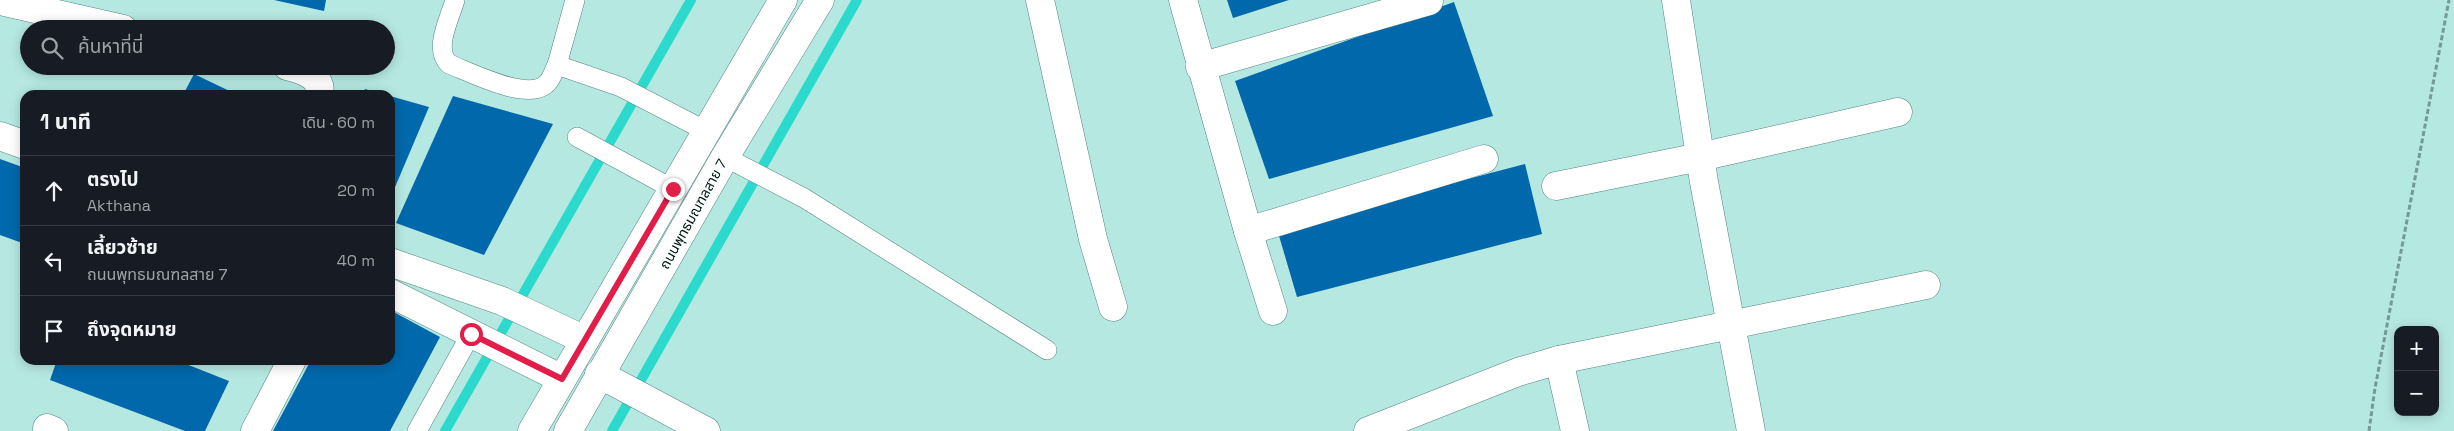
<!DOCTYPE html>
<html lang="th">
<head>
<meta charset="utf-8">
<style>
  :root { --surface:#171b24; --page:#20242c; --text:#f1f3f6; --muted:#9ea1a6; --line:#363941 }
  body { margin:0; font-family:"Space Grotesk","Noto Sans Thai",sans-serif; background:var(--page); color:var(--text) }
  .controls { position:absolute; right:15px; bottom:15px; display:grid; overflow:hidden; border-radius:10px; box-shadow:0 2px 12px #0003 }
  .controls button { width:45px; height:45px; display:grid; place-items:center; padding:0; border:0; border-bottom:1px solid var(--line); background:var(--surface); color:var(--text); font:25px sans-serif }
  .stop { position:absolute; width:15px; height:15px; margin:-11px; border:4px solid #e11d48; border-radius:50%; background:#fff }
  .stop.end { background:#e11d48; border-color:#fff; box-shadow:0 1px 5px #0008 }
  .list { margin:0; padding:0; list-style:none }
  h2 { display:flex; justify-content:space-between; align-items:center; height:65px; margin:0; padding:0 20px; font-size:21px }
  h2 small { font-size:16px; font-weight:400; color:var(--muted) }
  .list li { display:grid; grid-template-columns:32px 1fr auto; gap:15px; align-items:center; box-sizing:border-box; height:70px; padding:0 20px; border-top:1px solid var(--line) }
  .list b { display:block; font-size:19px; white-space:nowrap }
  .list p { margin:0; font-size:16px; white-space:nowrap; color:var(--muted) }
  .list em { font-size:16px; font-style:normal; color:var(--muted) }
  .icon { flex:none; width:28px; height:28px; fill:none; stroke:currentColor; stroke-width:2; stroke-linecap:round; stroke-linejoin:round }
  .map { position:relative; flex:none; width:2454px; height:431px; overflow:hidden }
  .search { position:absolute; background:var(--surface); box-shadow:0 2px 12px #0003; left:20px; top:20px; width:375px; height:55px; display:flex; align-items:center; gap:12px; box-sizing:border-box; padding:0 18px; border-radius:28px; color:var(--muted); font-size:19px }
  .panel { position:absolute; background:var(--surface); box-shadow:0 2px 12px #0003; left:20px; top:90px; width:375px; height:275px; border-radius:15px }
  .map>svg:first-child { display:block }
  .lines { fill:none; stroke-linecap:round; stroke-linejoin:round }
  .stream { stroke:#2bdacd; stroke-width:10 }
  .building { fill:#0068ab }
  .service-casing { stroke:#558580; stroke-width:20 }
  .minor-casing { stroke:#558580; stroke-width:29 }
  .secondary-casing { stroke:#558580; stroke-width:29 }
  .path { stroke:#749a96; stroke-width:3; stroke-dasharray:5 2.5; stroke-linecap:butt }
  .service { stroke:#fff; stroke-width:19 }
  .minor { stroke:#fff; stroke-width:28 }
  .secondary { stroke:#fff; stroke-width:28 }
  .route { stroke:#e11d48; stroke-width:6 }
  .labels { text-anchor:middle; stroke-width:4.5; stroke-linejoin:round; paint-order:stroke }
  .street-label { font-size:14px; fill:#011210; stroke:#fafffe }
</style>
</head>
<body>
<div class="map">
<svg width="2454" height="431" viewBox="0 0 2454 431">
  <rect width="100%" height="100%" fill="#b6e8e2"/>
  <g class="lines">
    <g class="stream">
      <polyline points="445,431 691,0"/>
      <polyline points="612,431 857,0"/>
    </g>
  </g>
  <g class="building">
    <polygon points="274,0 326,0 324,11"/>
    <polygon points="1227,0 1289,0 1233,18"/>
    <polygon points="1454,2 1493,116 1269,179 1235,81"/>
    <polygon points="194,74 238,95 183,95"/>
    <polygon points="365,89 384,94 384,95 362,95"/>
    <polygon points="390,96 429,107 390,199"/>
    <polygon points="453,96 553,124 484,255 396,223"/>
    <polygon points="0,159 25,168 25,244 0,235"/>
    <polygon points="1525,164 1542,234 1297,297 1277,229"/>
    <polygon points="390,310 440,337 390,431 273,431 311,360 390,360"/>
    <polygon points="57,360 176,360 229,381 205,431 185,431 50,380"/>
  </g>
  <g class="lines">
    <defs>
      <g id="service">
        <path d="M455,0C450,18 433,49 449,64C470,72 531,104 548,82C552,78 554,70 557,65L621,87L706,131"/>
        <polyline points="557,65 575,0"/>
        <polyline points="577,137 673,189"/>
        <polyline points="725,157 804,198 1047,350"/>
        <polyline points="417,431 471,334"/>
      </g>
      <g id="minor">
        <polyline points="1040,0 1093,239 1113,307"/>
        <polyline points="1183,0 1248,231 1484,159"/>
        <polyline points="1676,0 1704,182 1751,431"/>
        <polyline points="0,1 123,29"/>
        <path d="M287,66C301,69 324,76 319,95"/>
        <polyline points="1200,67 1429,1"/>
        <polyline points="0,136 25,145"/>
        <polyline points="1556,186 1700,157 1898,112"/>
        <polyline points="1248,231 1273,311"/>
        <polyline points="390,262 502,301 585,340"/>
        <polyline points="390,293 562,379"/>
        <polyline points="1559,360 1575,431"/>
        <polyline points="599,374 706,431"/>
        <polyline points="47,428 54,431"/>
        <polyline points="255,431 292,360"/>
        <polyline points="1368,431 1518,372 1559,360 1926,285"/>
      </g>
      <g id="secondary">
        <polyline points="532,431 783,0"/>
        <polyline points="568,431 725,157 820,0"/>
      </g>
    </defs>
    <use href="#service" class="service-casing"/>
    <use href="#minor" class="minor-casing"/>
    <use href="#secondary" class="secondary-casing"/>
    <polyline class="path" points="2369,431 2375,388 2449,0"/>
    <use href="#service" class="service"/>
    <use href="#minor" class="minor"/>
    <use href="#secondary" class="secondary"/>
  </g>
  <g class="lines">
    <polyline class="route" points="471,334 562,379 673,189"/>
  </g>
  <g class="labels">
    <g class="street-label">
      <text transform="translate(693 214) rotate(-61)" y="5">ถนนพุทธมณฑลสาย 7</text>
    </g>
  </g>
</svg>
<div class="controls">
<button>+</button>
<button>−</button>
</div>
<div class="stop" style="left:471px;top:334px"></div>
<div class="stop end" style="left:673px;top:189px"></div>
<div class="search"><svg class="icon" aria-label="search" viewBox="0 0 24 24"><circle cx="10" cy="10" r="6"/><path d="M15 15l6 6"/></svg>ค้นหาที่นี่</div>
<section class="panel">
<h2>1 นาที<small>เดิน · 60 m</small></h2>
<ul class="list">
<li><svg class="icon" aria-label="ahead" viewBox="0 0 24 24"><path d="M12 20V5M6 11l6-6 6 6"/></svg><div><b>ตรงไป</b><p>Akthana</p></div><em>20 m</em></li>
<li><svg class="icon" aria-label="left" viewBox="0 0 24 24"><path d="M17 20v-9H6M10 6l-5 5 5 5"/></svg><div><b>เลี้ยวซ้าย</b><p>ถนนพุทธมณฑลสาย 7</p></div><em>40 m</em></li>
<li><svg class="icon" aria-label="arrive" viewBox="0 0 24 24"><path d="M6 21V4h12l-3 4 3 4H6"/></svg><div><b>ถึงจุดหมาย</b></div></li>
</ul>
</section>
</div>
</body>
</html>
